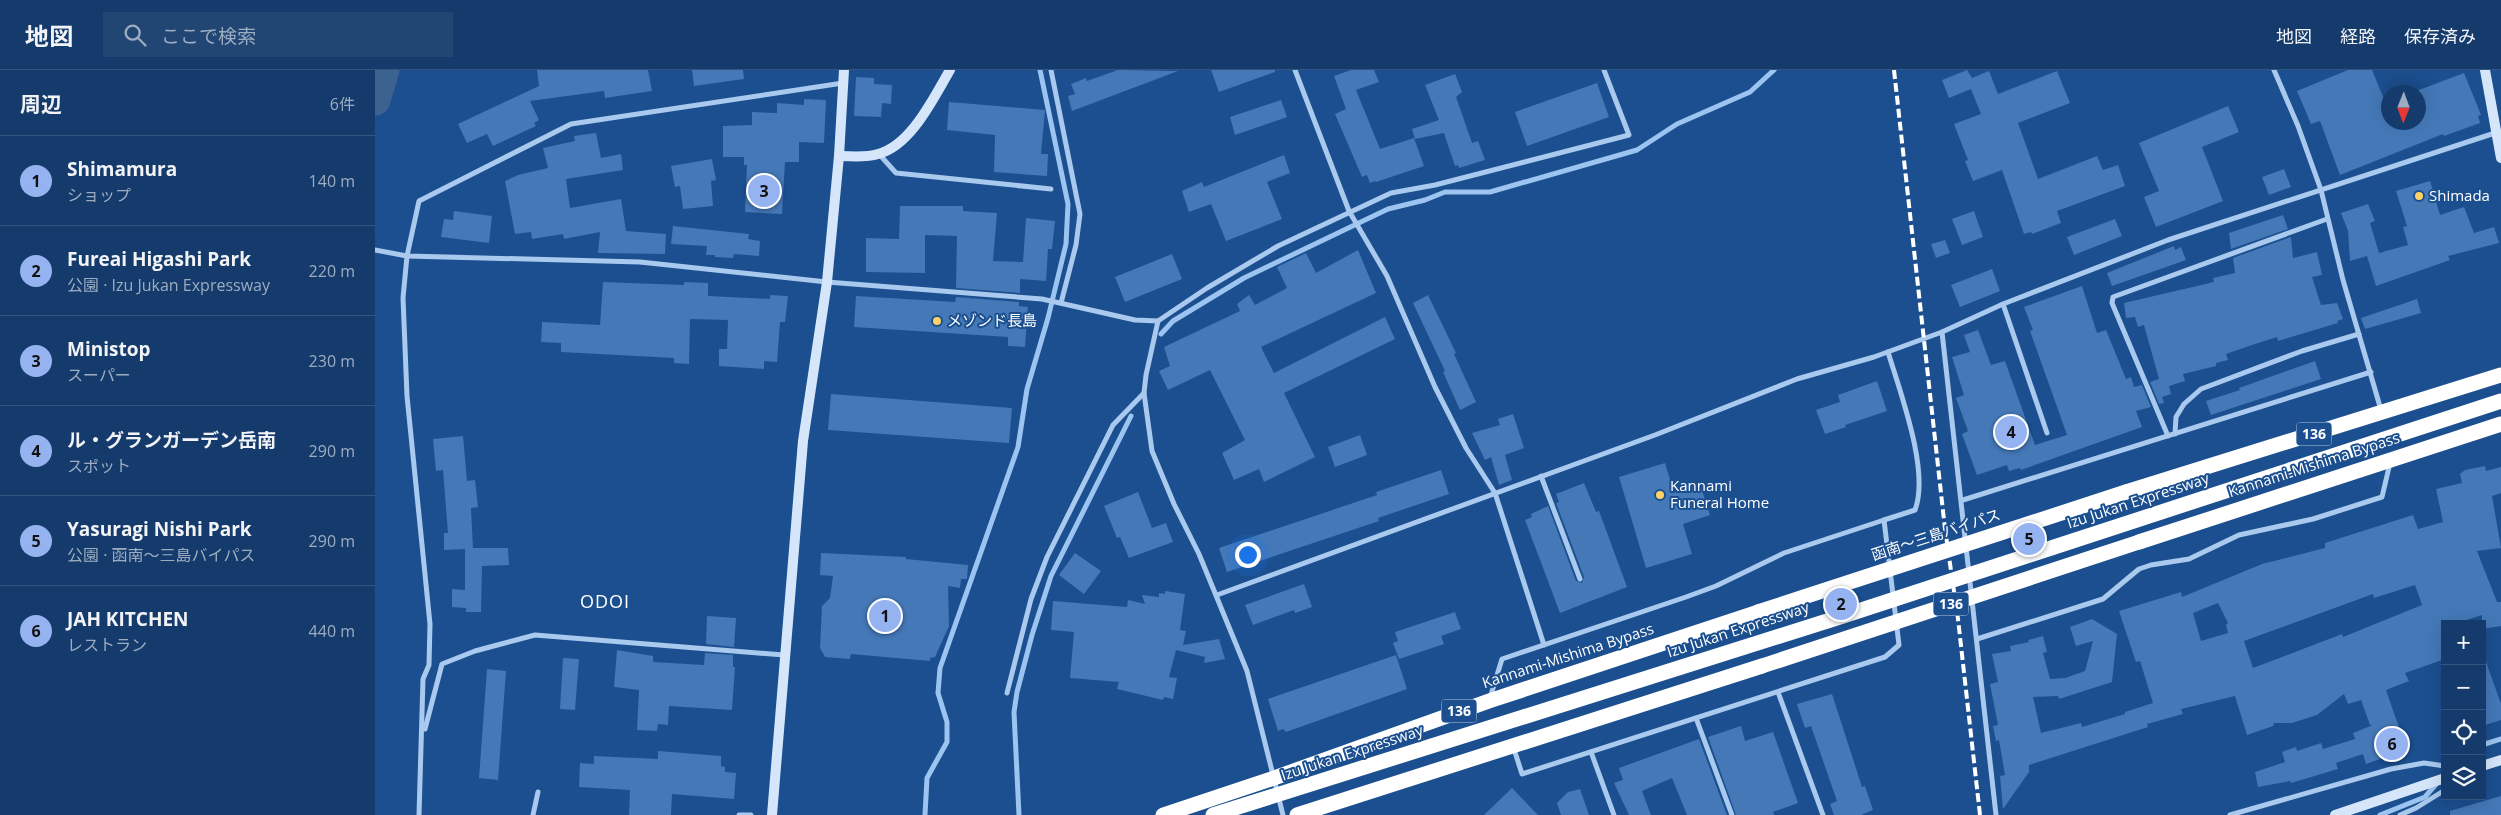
<!DOCTYPE html>
<html lang="ja">
<head>
<meta charset="utf-8">
<style>
  :root { --surface:#143b6b; --page:#214673; --text:#f1f3f6; --muted:#9dadc1; --line:#33557e; --accent:#95b2f1 }
  body { margin:0; font-family:"Open Sans","Noto Sans JP",sans-serif; background:var(--page); color:var(--text) }
  .controls { position:absolute; right:15px; bottom:15px; display:grid; overflow:hidden; border-radius:0px; box-shadow:0 5px 20px #0002 }
  .controls button { width:45px; height:45px; display:grid; place-items:center; padding:0; border:0; border-bottom:1px solid var(--line); background:var(--surface); color:var(--text); font:25px sans-serif }
  .compass { position:absolute; left:2006px; top:15px; width:45px; height:45px; border-radius:50%; background:var(--surface); box-shadow:0 5px 20px #0002; rotate:181deg }
  .you { position:absolute; left:872px; top:484px; width:18px; height:18px; margin:-12px; border:4px solid #fff; border-radius:50%; background:#1a73e8; box-shadow:0 0 0 8px #1a73e833 }
  .badge { display:grid; place-items:center; width:32px; height:32px; border-radius:50%; background:var(--accent); color:#111; font-size:16px; font-weight:700 }
  .pin { position:absolute; translate:-50% -50%; border:2px solid #fff; box-shadow:0 1px 5px #0006 }
  .list { margin:0; padding:0; list-style:none }
  h2 { display:flex; justify-content:space-between; align-items:center; height:65px; margin:0; padding:0 20px; font-size:21px }
  h2 small { font-size:16px; font-weight:400; color:var(--muted) }
  .list li { display:grid; grid-template-columns:32px 1fr auto; gap:15px; align-items:center; box-sizing:border-box; height:90px; padding:0 20px; border-top:1px solid var(--line) }
  .list b { display:block; font-size:19px; white-space:nowrap }
  .list p { margin:0; font-size:16px; white-space:nowrap; color:var(--muted) }
  .list em { font-size:16px; font-style:normal; color:var(--muted) }
  .icon { flex:none; width:28px; height:28px; fill:none; stroke:currentColor; stroke-width:2; stroke-linecap:round; stroke-linejoin:round }
  .map { position:relative; flex:none; width:2126px; height:745px; overflow:hidden }
  header { display:flex; align-items:center; gap:30px; box-sizing:border-box; height:70px; padding:0 25px; background:var(--surface); border-bottom:1px solid var(--line) }
  header strong { font-size:24px }
  nav { display:flex; gap:28px; margin-inline-start:auto; font-size:18px }
  .search { width:350px; height:45px; background:var(--page); display:flex; align-items:center; gap:12px; box-sizing:border-box; padding:0 18px; border-radius:0px; color:var(--muted); font-size:19px }
  main { display:flex }
  aside { flex:1; background:var(--surface) }
  .map>svg:first-child { display:block }
  .lines { fill:none; stroke-linecap:round; stroke-linejoin:round }
  .stream { stroke:#9cc4f0; stroke-width:5 }
  .river { stroke:#3c6290; stroke-width:31 }
  .building { fill:#4478b7; fill-rule:evenodd }
  .street { stroke:#a9c9ee; stroke-width:5 }
  .secondary { stroke:#d6e6fa; stroke-width:10 }
  .highway { stroke:#fff; stroke-width:15 }
  .rail { stroke:#fff; stroke-width:4; stroke-dasharray:9 4; stroke-linecap:butt }
  .highway-bridge { stroke:#fff; stroke-width:15 }
  .poi-dot { fill:#ffd166; stroke:#1b4f8f; stroke-width:2 }
  .labels { text-anchor:middle; stroke-width:4; stroke-linejoin:round; paint-order:stroke }
  .shield { fill:#1b4f8f; stroke:#bbcadd; stroke-width:1 }
  .shield-label { font-size:14px; font-weight:bold; fill:#fff }
  .poi-label { font-size:15px; fill:#fff; stroke:#1b4f8f; text-anchor:start }
  .street-label { font-size:15px; fill:#fff; stroke:#1b4f8f }
  .quarter-label { font-size:18px; letter-spacing:1px; fill:#fff; stroke:#1b4f8f }
</style>
</head>
<body>
<header>
<strong>地図</strong>
<div class="search"><svg class="icon" aria-label="search" viewBox="0 0 24 24"><circle cx="10" cy="10" r="6"/><path d="M15 15l6 6"/></svg>ここで検索</div>
<nav><a>地図</a><a>経路</a><a>保存済み</a></nav>
</header>
<main>
<aside>
<h2>周辺<small>6件</small></h2>
<ul class="list">
<li><span class="badge">1</span><div><b>Shimamura</b><p>ショップ</p></div><em>140 m</em></li>
<li><span class="badge">2</span><div><b>Fureai Higashi Park</b><p>公園 · Izu Jukan Expressway</p></div><em>220 m</em></li>
<li><span class="badge">3</span><div><b>Ministop</b><p>スーパー</p></div><em>230 m</em></li>
<li><span class="badge">4</span><div><b>ル・グランガーデン岳南</b><p>スポット</p></div><em>290 m</em></li>
<li><span class="badge">5</span><div><b>Yasuragi Nishi Park</b><p>公園 · 函南～三島バイパス</p></div><em>290 m</em></li>
<li><span class="badge">6</span><div><b>JAH KITCHEN</b><p>レストラン</p></div><em>440 m</em></li>
</ul>
</aside>
<div class="map">
<svg width="2126" height="745" viewBox="0 0 2126 745">
  <rect width="100%" height="100%" fill="#1b4f8f"/>
  <g class="lines">
    <g class="stream">
      <polyline points="786,264 798,251 869,208 1013,139 1050,130 1070,122 1115,122 1262,80 1302,54 1375,22 1399,0"/>
      <polyline points="2107,675 2126,669"/>
      <polyline points="550,745 552,708 572,672 572,652 563,623 565,598 643,377 652,319 673,248 691,174 693,134 665,0"/>
      <polyline points="644,745 639,642 642,622 657,565 676,506 756,346"/>
      <polyline points="2005,745 2050,727 2062,713"/>
    </g>
    <polyline class="river" points="0,30 9,0"/>
  </g>
  <g class="building">
    <polygon points="162,0 273,0 277,21 230,28 229,21 155,31 164,50 159,53 161,56 118,76 112,64 92,73 83,54 164,16"/>
    <polygon points="317,0 368,0 369,9 319,16"/>
    <polygon points="743,0 803,1 697,41 693,26 700,24 696,14 711,8 712,11"/>
    <polygon points="836,0 900,0 900,2 844,22"/>
    <polygon points="976,0 999,0 1004,12 981,20 1005,79 1039,68 1049,96 1001,112 1000,111 995,113 992,105 987,107 960,44 971,39 959,6"/>
    <polygon points="1592,0 1597,8 1614,1 1623,24 1682,1 1695,33 1643,53 1663,109 1722,86 1728,100 1743,95 1750,116 1682,141 1686,153 1657,164 1656,162 1649,164 1627,100 1598,111 1590,91 1593,90 1579,54 1606,44 1596,19 1574,28 1567,10"/>
    <polygon points="1973,0 1997,0 2014,41 2014,52 2044,52 2044,20 2089,3 2106,45 2103,46 2105,53 2069,66 2068,64 1965,105 1945,51 1936,54 1922,21"/>
    <polygon points="1080,4 1087,22 1081,27 1097,73 1103,71 1110,90 1084,98 1083,95 1080,96 1069,63 1040,69 1037,59 1064,50 1050,15"/>
    <polygon points="481,7 499,8 499,14 517,15 516,34 507,33 506,47 479,46"/>
    <polygon points="1222,13 1234,47 1152,76 1140,42"/>
    <polygon points="429,29 451,30 449,73 424,72 424,92 410,92 407,144 370,142 372,95 369,95 369,87 348,87 348,56 377,55 377,42 402,43 402,33 429,35"/>
    <polygon points="906,30 912,47 860,65 855,47"/>
    <polygon points="574,32 670,40 666,84 673,84 672,106 619,102 620,65 572,60"/>
    <polygon points="1853,36 1864,62 1827,77 1848,131 1781,157 1769,127 1784,121 1764,73"/>
    <polygon points="221,63 226,88 246,84 248,100 191,109 195,138 246,129 251,161 291,164 290,184 223,183 225,162 189,169 188,164 157,169 156,162 140,164 130,111 143,105 173,98 168,78 200,71 199,66"/>
    <polygon points="909,85 915,103 892,112 907,149 851,171 836,134 814,142 807,121 827,112 829,117"/>
    <polygon points="337,89 341,110 336,111 338,136 308,139 305,116 300,117 296,96"/>
    <polygon points="1909,99 1916,117 1894,125 1887,107"/>
    <polygon points="2055,111 2065,145 2089,137 2099,163 2119,157 2124,173 2073,186 2075,190 2001,216 1992,186 1975,191 1973,161 1966,143 1993,134 2000,151 1995,153 2004,183 2033,175 2028,157 2032,156 2021,121"/>
    <polygon points="525,136 588,136 588,141 622,143 618,191 648,192 651,148 680,151 677,179 673,179 671,211 645,209 645,223 581,218 582,166 550,165 550,203 491,202 491,168 524,169"/>
    <polygon points="79,141 117,146 114,173 66,167 69,149 78,150"/>
    <polygon points="1599,141 1608,167 1587,175 1577,149"/>
    <polygon points="1908,145 1913,159 1856,179 1854,163"/>
    <polygon points="1740,149 1747,166 1699,185 1692,167"/>
    <polygon points="298,156 374,164 373,169 385,171 384,186 359,184 358,188 340,187 340,185 331,185 332,176 296,174"/>
    <polygon points="1916,167 1918,188 1942,182 1947,205 1937,207 1946,235 1962,233 1968,249 1962,251 1963,253 1903,271 1902,267 1877,275 1851,284 1853,290 1841,293 1841,296 1808,304 1810,311 1794,316 1796,324 1787,327 1789,333 1784,334 1775,312 1784,309 1769,255 1763,257 1760,247 1751,248 1749,233 1839,212 1838,208 1860,203 1858,188"/>
    <polygon points="1570,170 1575,183 1561,188 1556,174"/>
    <polygon points="1799,176 1800,180 1806,177 1811,190 1737,216 1732,203"/>
    <polygon points="983,180 1001,223 886,277 899,303 1010,247 1020,269 909,323 940,387 889,412 884,399 859,410 847,383 870,370 835,300 793,320 784,301 795,296 789,277 865,241 862,234 874,225 880,235 912,218 902,197 931,183 941,203"/>
    <polygon points="797,184 807,209 750,232 740,207"/>
    <polygon points="1617,199 1625,221 1585,237 1576,215"/>
    <polygon points="228,212 309,215 309,212 333,213 333,226 395,229 395,225 413,226 410,252 405,252 402,292 389,291 389,299 344,296 344,279 352,279 353,250 315,249 314,294 299,293 299,288 186,282 186,273 166,272 167,252 225,255"/>
    <polygon points="1707,216 1722,263 1731,260 1751,309 1756,307 1759,317 1767,315 1776,337 1761,341 1767,357 1646,400 1645,398 1634,401 1632,395 1602,405 1587,364 1593,361 1581,328 1589,325 1577,287 1595,282 1589,265 1603,260 1616,295 1630,291 1660,375 1692,365 1655,261 1658,260 1649,237"/>
    <polygon points="1053,225 1081,283 1079,284 1101,332 1085,340 1068,302 1070,301 1038,233"/>
    <polygon points="481,226 580,232 581,227 644,232 644,236 653,237 650,277 633,276 633,267 479,257"/>
    <polygon points="2042,229 2046,243 1990,259 1986,248"/>
    <polygon points="1940,291 1946,309 1836,345 1831,331 1865,320 1864,318"/>
    <polygon points="1502,311 1512,341 1470,355 1471,357 1450,364 1441,340 1465,332 1463,325"/>
    <polygon points="456,324 637,338 634,373 453,360"/>
    <polygon points="1138,344 1149,378 1130,385 1137,410 1124,415 1116,387 1110,390 1097,363 1125,355 1123,349"/>
    <polygon points="985,365 992,385 960,397 953,377"/>
    <polygon points="88,366 92,411 100,410 103,437 96,438 98,478 133,478 134,495 107,496 106,542 91,542 91,538 77,537 77,519 90,520 90,479 69,480 69,463 73,463 68,400 61,401 58,369"/>
    <polygon points="1290,393 1299,423 1325,414 1335,445 1308,454 1317,484 1271,498 1244,407"/>
    <path d="M2110,396L2111,401L2126,397V423L2117,426L2126,478L2102,481L2122,532H2126V556L2107,559V545L2079,554H2070V589L2030,603L2034,611L2011,620L2033,683L2009,692L2008,688L1991,694L1988,684L1961,693L1963,699L1916,713L1915,711L1883,717L1880,702L1910,692L1907,682L1921,677L1922,681L1946,673L1948,679L1980,669L1978,663L1998,655H1995L1986,630L1973,634L1969,624L1942,645L1917,653H1899L1898,656L1872,665L1860,626L1806,639L1808,644L1772,654L1773,657L1654,695V702L1628,739L1625,706L1630,705L1624,670L1621,671L1618,656L1623,655L1615,614L1623,612L1617,584L1636,581L1635,576L1654,572L1653,570L1668,566L1672,582L1668,583L1675,609L1690,608L1710,601L1718,571L1701,576L1695,557L1717,549L1742,564L1737,612L1684,629L1683,626L1658,627L1666,663L1706,653L1707,657L1750,644V642L1778,633L1765,591L1761,592L1744,541L1806,522L1807,527L1887,494L1950,478V473L2038,445L2043,459L2068,452L2061,419L2087,413L2085,404L2090,400ZM2040,515L2047,535L1968,567L1967,564L1878,598L1869,571L1998,524L1999,528ZM1843,533L1853,553L1851,555L1853,563L1826,571L1818,543Z"/>
    <polygon points="1066,400 1074,424 1003,448 1004,451 852,502 844,478 1002,425 1001,422"/>
    <polygon points="1209,413 1221,442 1224,441 1252,517 1185,543 1150,450 1157,447 1156,444 1173,436 1201,511 1207,513 1209,507 1181,433 1184,432 1181,424"/>
    <polygon points="763,422 777,458 791,453 798,472 754,488 745,467 742,468 729,436"/>
    <polygon points="446,483 531,487 531,489 593,495 592,509 586,509 585,518 573,516 574,556 560,587 555,588 555,591 476,584 475,589 450,587 445,578 447,536 455,528 458,506 445,505"/>
    <polygon points="700,483 726,501 709,524 684,505"/>
    <polygon points="929,514 937,537 920,543 919,540 878,555 870,535"/>
    <polygon points="790,521 810,524 805,560 811,561 808,575 844,569 850,589 829,593 830,587 801,580 794,607 802,608 798,629 789,627 788,630 742,619 744,612 695,608 699,562 676,560 678,531 752,537 753,530 770,534 767,525 784,527 784,523 790,524"/>
    <polygon points="1080,542 1086,559 1066,566 1069,574 1024,589 1018,573 1023,571 1020,562"/>
    <polygon points="332,546 361,548 359,577 331,574"/>
    <polygon points="242,580 278,586 278,592 329,595 330,583 358,585 358,597 360,597 357,640 294,636 293,655 283,654 282,661 262,660 264,620 239,617"/>
    <polygon points="1021,585 1032,619 911,662 908,659 903,661 893,629"/>
    <polygon points="2109,586 2126,634 2126,650 2107,656 2107,587"/>
    <polygon points="188,588 204,589 200,640 185,639"/>
    <polygon points="112,599 131,601 123,710 104,708"/>
    <polygon points="1457,624 1487,717 1490,716 1498,740 1486,745 1459,745 1455,734 1462,731 1436,656 1430,658 1422,634"/>
    <polygon points="1366,656 1370,671 1398,662 1423,733 1398,742 1399,745 1361,745 1333,667"/>
    <polygon points="1324,669 1352,745 1312,745 1297,708 1267,721 1276,745 1254,745 1239,713 1248,710 1244,698"/>
    <polygon points="283,681 346,686 346,696 350,697 350,702 361,703 359,729 297,724 296,745 254,745 255,720 204,717 205,693 219,694 219,686 283,689"/>
    <polygon points="1137,718 1163,745 1109,745"/>
    <polygon points="1205,719 1214,745 1186,745 1182,733 1193,722"/>
    <polygon points="2126,726 2126,745 2075,745 2075,741"/>
  </g>
  <g class="lines">
    <g class="street">
      <polyline points="676,0 705,144 701,175 686,233"/>
      <polyline points="920,0 974,141 1012,206 1060,317 1091,378 1120,423 1169,575"/>
      <polyline points="1899,0 1923,56 1946,120 1968,210 2006,340"/>
      <polyline points="504,84 521,103 676,119"/>
      <polyline points="0,180 32,186 265,192 452,212 667,229 760,250 783,251 832,218 903,176 1016,123 1060,115 1254,65 1229,0"/>
      <polyline points="1628,234 1672,363"/>
      <polyline points="783,251 771,305 769,323 777,381 799,434 824,484 872,601 908,745"/>
      <polyline points="1567,262 1621,745"/>
      <polyline points="1800,364 1801,347 1809,334 1826,319 1927,281 1984,264"/>
      <polyline points="1793,366 1737,233 1738,227 1952,149"/>
      <polyline points="1166,406 1205,509"/>
      <polyline points="1588,430 1996,302"/>
      <path d="M1509,450L1540,440C1555,401 1525,322 1513,282"/>
      <polyline points="842,525 1280,365 1422,309 1499,287 1567,262 1628,234 1793,170 2123,62"/>
      <polyline points="1602,569 1728,529 1764,499 1776,495 1814,489 1864,465 1938,449 2007,427 2015,393"/>
      <polyline points="1403,622 1448,745"/>
      <polyline points="632,623 656,529 672,487 738,355 769,323"/>
      <polyline points="1115,628 1127,589 1311,527 1341,516 1409,483 1509,450 1524,575 1510,587 1147,704 1139,679"/>
      <polyline points="1321,648 1357,745"/>
      <polyline points="50,659 67,594 100,581 160,565 409,585"/>
      <polyline points="1216,682 1239,745"/>
      <polyline points="44,745 48,609 54,595 55,554 32,326 28,228 32,186 44,131 196,54 468,13"/>
      <polyline points="158,745 163,722"/>
      <polyline points="364,745 376,745"/>
      <polyline points="1855,745 2016,699 2049,693 2070,696"/>
      <polyline points="2025,745 2041,738 2070,720"/>
    </g>
    <g class="secondary">
      <polyline points="2110,0 2126,88"/>
      <path d="M464,86C477,86 490,88 503,84C536,76 559,27 575,0"/>
      <polyline points="2107,696 2126,690"/>
      <polyline points="397,745 428,371 452,212 464,86 469,0"/>
      <polyline points="1960,745 2070,708"/>
    </g>
    <g class="highway">
      <polyline points="1751,422 2126,305"/>
      <polyline points="1764,472 2126,354"/>
      <polyline points="788,745 899,708 1114,631 1383,542"/>
      <polyline points="922,745 1387,596"/>
    </g>
    <polyline class="rail" points="1519,0 1570,459 1583,549 1605,745"/>
    <g class="highway-bridge">
      <polyline points="1383,542 1751,422"/>
      <polyline points="1387,596 1764,472"/>
      <polyline points="838,745 1468,546 2126,331"/>
    </g>
  </g>
  <g class="poi-dot">
    <circle cx="2044" cy="126" r="5"/>
    <circle cx="562" cy="251" r="5"/>
    <circle cx="1285" cy="425" r="5"/>
  </g>
  <g class="labels">
    <g class="shield">
      <rect x="1921.5" y="352.5" width="35" height="23" rx="4"/>
      <rect x="1558.5" y="522.5" width="35" height="23" rx="4"/>
      <rect x="1066.5" y="629.5" width="35" height="23" rx="4"/>
    </g>
    <g class="shield-label">
      <text x="1939" y="369">136</text>
      <text x="1576" y="539">136</text>
      <text x="1084" y="646">136</text>
    </g>
    <g class="poi-label">
      <text x="2054" y="131">Shimada</text>
      <text x="572" y="256">メゾンド長島</text>
      <text x="1295" y="421">Kannami<tspan x="1295" dy="17">Funeral Home</tspan></text>
    </g>
    <g class="street-label">
      <text transform="translate(1939 395) rotate(-18)" y="5">Kannami-Mishima Bypass</text>
      <text transform="translate(1763 431) rotate(-18)" y="5">Izu Jukan Expressway</text>
      <text transform="translate(1561 465) rotate(-18)" y="5">函南～三島バイパス</text>
      <text transform="translate(1363 560) rotate(-18)" y="5">Izu Jukan Expressway</text>
      <text transform="translate(1193 586) rotate(-18)" y="5">Kannami-Mishima Bypass</text>
      <text transform="translate(977 683) rotate(-18)" y="5">Izu Jukan Expressway</text>
    </g>
    <g class="quarter-label">
      <text x="230" y="538">ODOI</text>
    </g>
  </g>
</svg>
<div class="controls">
<button>+</button>
<button>−</button>
<button><svg class="icon" aria-label="locate" viewBox="0 0 24 24"><circle cx="12" cy="12" r="6"/><path d="M12 2v4M12 18v4M2 12h4M18 12h4"/></svg></button>
<button><svg class="icon" aria-label="layers" viewBox="0 0 24 24"><path d="M12 4l9 5-9 5-9-5zM3 14l9 5 9-5"/></svg></button>
</div>
<svg class="compass" viewBox="-18 -18 36 36"><path d="M0-13l5 13h-10z" fill="#e53935"/><path d="M0 13l5-13h-10z" fill="#9dadc1"/></svg>
<div class="you"></div>
<div class="pin badge" style="left:510px;top:546px">1</div>
<div class="pin badge" style="left:1466px;top:534px">2</div>
<div class="pin badge" style="left:389px;top:121px">3</div>
<div class="pin badge" style="left:1636px;top:362px">4</div>
<div class="pin badge" style="left:1654px;top:469px">5</div>
<div class="pin badge" style="left:2017px;top:674px">6</div>
</div>
</main>
</body>
</html>
